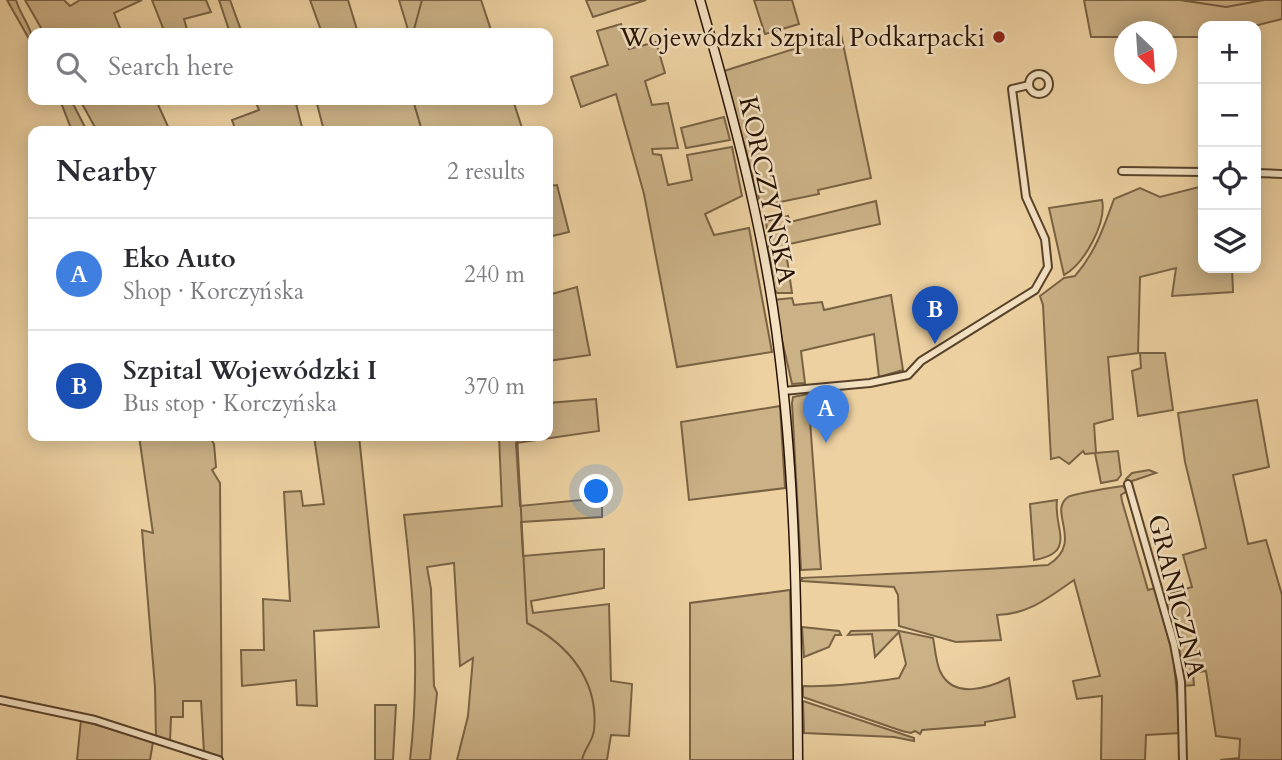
<!DOCTYPE html>
<html lang="en">
<head>
<meta charset="utf-8">
<style>
  :root { --surface:#fff; --page:#f2f2f3; --text:#2b2b33; --muted:#7c7c81; --line:#e1e1e2; --accent:#8f2418 }
  body { margin:0; font-family:Cardo,serif; background:var(--page); color:var(--text) }
  .controls { position:absolute; right:21px; top:21px; display:grid; overflow:hidden; border-radius:14px; box-shadow:0 4px 18px #0003 }
  .controls button { width:63px; height:63px; display:grid; place-items:center; padding:0; border:0; border-bottom:2px solid var(--line); background:var(--surface); color:var(--text); font:35px sans-serif }
  .compass { position:absolute; left:1114px; top:21px; width:63px; height:63px; border-radius:50%; background:var(--surface); box-shadow:0 4px 18px #0003; rotate:155deg }
  .you { position:absolute; left:597px; top:492px; width:24px; height:24px; margin:-18px; border:5px solid #fff; border-radius:50%; background:#1a73e8; box-shadow:0 0 0 10px #1a73e833 }
  .badge { display:grid; place-items:center; width:46px; height:46px; border-radius:50%; background:var(--accent); color:#fff; font-size:23px; font-weight:700 }
  .pin { position:absolute; translate:-50% -58px; filter:drop-shadow(0 2px 4px #0008) }
  .pin::after { content:''; position:absolute; top:37px; width:24px; height:21px; background:inherit; clip-path:polygon(0 0,100% 0,50% 100%) }
  .list { margin:0; padding:0; list-style:none }
  h2 { display:flex; justify-content:space-between; align-items:center; height:91px; margin:0; padding:0 28px; font-size:30px }
  h2 small { font-size:23px; font-weight:400; color:var(--muted) }
  .list li { display:grid; grid-template-columns:46px 1fr auto; gap:21px; align-items:center; box-sizing:border-box; height:112px; padding:0 28px; border-top:2px solid var(--line) }
  .list b { display:block; font-size:26px; white-space:nowrap }
  .list p { margin:0; font-size:23px; white-space:nowrap; color:var(--muted) }
  .list em { font-size:23px; font-style:normal; color:var(--muted) }
  .icon { flex:none; width:38px; height:38px; fill:none; stroke:currentColor; stroke-width:2; stroke-linecap:round; stroke-linejoin:round }
  .map { position:relative; flex:none; width:1282px; height:760px; overflow:hidden }
  .search { position:absolute; background:var(--surface); box-shadow:0 4px 18px #0003; left:28px; top:28px; width:525px; height:77px; display:flex; align-items:center; gap:18px; box-sizing:border-box; padding:0 24px; border-radius:14px; color:var(--muted); font-size:26px }
  .panel { position:absolute; background:var(--surface); box-shadow:0 4px 18px #0003; left:28px; top:126px; width:525px; height:315px; border-radius:14px }
  .map>svg:first-child { display:block }
  .green { fill:#cbb186; stroke:#796244; stroke-width:2 }
  .lines { fill:none; stroke-linecap:round; stroke-linejoin:round }
  .stream { stroke:#765e41; stroke-width:2 }
  .street-casing { stroke:#58422a; stroke-width:10 }
  .secondary-casing { stroke:#271203; stroke-width:11 }
  .street { stroke:#f3e1c2; stroke-width:6 }
  .secondary { stroke:#f3e1c2; stroke-width:8 }
  .poi-dot { fill:#8f2418; stroke:#f3e1c2; stroke-width:2.5 }
  .labels { text-anchor:middle; stroke-width:5; stroke-linejoin:round; paint-order:stroke }
  .poi-label { font-size:26px; fill:#271203; stroke:#f3e1c2; text-anchor:end }
  .street-label { font-size:26px; fill:#271203; stroke:#f3e1c2 }
</style>
</head>
<body>
<div class="map">
<svg width="1282" height="760" viewBox="0 0 1282 760">
  <rect width="100%" height="100%" fill="#edd1a1"/>
  <filter id="stains"><feTurbulence type="fractalNoise" baseFrequency=".00286" numOctaves="4"/><feColorMatrix values="0 0 0 0 .2 0 0 0 0 .09 0 0 0 0 .02 0 0 0 .5 -.17"/></filter>
  <radialGradient id="worn" r=".72"><stop offset=".6" stop-color="#630" stop-opacity="0"/><stop offset="1" stop-color="#630" stop-opacity=".3"/></radialGradient>
  <g class="green">
    <path d="M7,0H16C21,17 33,28 33,46Z"/>
    <polygon points="25,0 64,0 70,6 80,0 142,0 114,13 122,33 44,33"/>
    <polygon points="152,0 206,0 211,12 184,19 188,33 165,33"/>
    <polygon points="219,0 230,0 242,33 230,33"/>
    <polygon points="310,0 348,0 358,33 322,33"/>
    <polygon points="399,0 481,0 492,33 409,33"/>
    <polygon points="586,0 646,0 593,17"/>
    <polygon points="754,0 792,0 799,24 765,34"/>
    <polygon points="1084,0 1282,0 1282,19 1254,26 1203,26 1203,37 1167,37 1166,32 1124,32 1124,37 1091,37"/>
    <polygon points="621,24 629,49 656,42 665,73 645,81 652,105 668,103 678,148 652,149 653,154 661,155 668,185 692,180 687,155 732,147 742,196 705,214 714,235 749,228 772,352 677,367 644,194 616,94 581,107 571,77 608,65 597,31"/>
    <polygon points="841,34 871,178 818,190 819,194 761,206 724,71"/>
    <polygon points="60,100 71,100 87,131 72,131"/>
    <polygon points="80,100 156,100 170,131 97,131"/>
    <polygon points="255,100 295,100 303,131 236,131 232,120 259,110"/>
    <polygon points="316,100 513,100 523,131 324,131"/>
    <polygon points="724,117 730,140 686,148 681,128"/>
    <polygon points="557,185 569,232 548,237 548,186"/>
    <path d="M1203,186V268H1232L1233,292L1172,296L1176,268L1140,277L1138,353L1108,357L1113,419L1094,424L1096,453L1118,451L1121,475L1117,480L1101,483L1095,453L1085,454L1083,451L1069,464L1059,457L1051,459L1043,305L1040,296L1064,278L1075,276C1095,253 1104,227 1114,199L1140,188L1160,197Z"/>
    <path d="M1102,200C1107,223 1084,264 1064,275L1049,208Z"/>
    <polygon points="876,201 880,224 785,245 792,293 777,293 774,289 766,221 788,216 790,222"/>
    <polygon points="577,287 590,355 548,361 548,295"/>
    <polygon points="891,295 903,370 879,377 874,334 801,351 805,383 792,384 773,300 792,298 794,305 822,302 824,310"/>
    <polygon points="1140,353 1165,353 1173,410 1138,416 1132,371 1141,368"/>
    <polygon points="808,394 821,569 801,570 792,403 793,397"/>
    <path d="M596,399L599,431L516,443L520,506L602,498V517L521,522L523,556L604,549V588L531,601L533,613L609,604L611,681L632,684L629,736L611,735L607,760H457L468,716L473,658L460,666L454,563L427,567L431,589L434,686L437,693L430,760H410C420,675 414,599 404,515L502,506L499,436H548V403Z"/>
    <polygon points="1257,400 1269,467 1233,475 1248,544 1266,540 1282,595 1282,760 1220,760 1239,758 1240,739 1216,736 1206,671 1193,673 1194,685 1183,686 1161,596 1192,587 1183,555 1206,548 1185,462 1178,413"/>
    <polygon points="780,406 785,488 689,500 681,422"/>
    <polygon points="139,436 209,436 214,444 216,467 212,470 220,483 222,758 204,752 201,701 183,701 183,717 171,717 170,742 156,738 155,687 142,530 153,533"/>
    <polygon points="314,436 359,436 379,627 314,631 317,706 297,705 296,680 242,686 241,650 264,650 263,599 290,601 284,492 301,491 303,506 324,504"/>
    <polygon points="1149,470 1156,473 1129,482 1126,479 1132,473"/>
    <path d="M1123,486L1127,491L1121,495L1122,501L1148,590L1155,588L1173,655L1181,733L1146,735L1145,760H1101L1102,696L1077,699L1073,681L1100,676L1074,580C1048,598 1029,614 997,615L1001,640L956,642L899,626L898,595L894,587L802,581V578C884,574 966,571 1048,565C1085,542 1047,512 1068,497C1073,494 1114,487 1123,486Z"/>
    <path d="M1057,500C1053,529 1078,552 1034,560L1030,504Z"/>
    <polygon points="790,590 794,760 690,760 690,603"/>
    <polygon points="802,627 839,631 841,635 835,635 829,647 804,657"/>
    <path d="M895,630L933,638C935,648 936,662 940,671C953,700 988,688 1009,678L1015,717L985,722V725L922,730L920,734L915,731L911,733L902,731L803,697V686C835,687 867,683 899,678L906,664L899,632L875,657L872,634L848,635L851,631Z"/>
    <polygon points="803,701 914,738 914,741 894,737 804,733"/>
    <polygon points="375,705 396,705 393,760 375,760"/>
    <polygon points="81,720 153,742 150,760 77,760"/>
  </g>
  <g class="lines">
    <g class="stream">
      <polyline points="1180,0 1226,7 1264,0"/>
      <polyline points="413,33 422,0"/>
      <polyline points="413,100 422,131"/>
      <path d="M517,436L527,623C569,645 599,681 594,730C593,741 584,749 582,760"/>
    </g>
    <defs>
      <g id="street">
        <circle cx="1039" cy="84" r="10"/>
        <polyline points="1122,171 1203,172"/>
        <polyline points="1256,173 1282,174"/>
        <polyline points="783,391 870,383 908,375 921,361 1035,290 1048,267 1045,239 1026,197 1012,89 1029,85"/>
        <polyline points="1128,484 1174,644 1181,682 1183,760"/>
        <polyline points="0,700 95,720 219,760"/>
      </g>
      <path id="secondary" d="M700,0C733,115 765,233 779,352C796,487 797,624 798,760"/>
    </defs>
    <use href="#street" class="street-casing"/>
    <use href="#secondary" class="secondary-casing"/>
    <use href="#street" class="street"/>
    <use href="#secondary" class="secondary"/>
  </g>
  <circle class="poi-dot" cx="999" cy="37" r="7"/>
  <g class="labels">
    <g class="poi-label">
      <text x="985" y="46">Wojewódzki Szpital Podkarpacki</text>
    </g>
    <g class="street-label">
      <text transform="translate(768 190) rotate(78)" y="9">KORCZYŃSKA</text>
      <text transform="translate(1177 596) rotate(76)" y="9">GRANICZNA</text>
    </g>
  </g>
  <rect width="100%" height="100%" filter="url(#stains)"/>
  <rect width="100%" height="100%" fill="url(#worn)"/>
</svg>
<div class="controls">
<button>+</button>
<button>−</button>
<button><svg class="icon" aria-label="locate" viewBox="0 0 24 24"><circle cx="12" cy="12" r="6"/><path d="M12 2v4M12 18v4M2 12h4M18 12h4"/></svg></button>
<button><svg class="icon" aria-label="layers" viewBox="0 0 24 24"><path d="M12 4l9 5-9 5-9-5zM3 14l9 5 9-5"/></svg></button>
</div>
<svg class="compass" viewBox="-18 -18 36 36"><path d="M0-13l5 13h-10z" fill="#e53935"/><path d="M0 13l5-13h-10z" fill="#7c7c81"/></svg>
<div class="you"></div>
<div class="pin badge" style="left:826px;top:443px;background:#3f7fe0">A</div>
<div class="pin badge" style="left:935px;top:344px;background:#1a4fb4">B</div>
<div class="search"><svg class="icon" aria-label="search" viewBox="0 0 24 24"><circle cx="10" cy="10" r="6"/><path d="M15 15l6 6"/></svg>Search here</div>
<section class="panel">
<h2>Nearby<small>2 results</small></h2>
<ul class="list">
<li><span class="badge" style="background:#3f7fe0">A</span><div><b>Eko Auto</b><p>Shop · Korczyńska</p></div><em>240 m</em></li>
<li><span class="badge" style="background:#1a4fb4">B</span><div><b>Szpital Wojewódzki I</b><p>Bus stop · Korczyńska</p></div><em>370 m</em></li>
</ul>
</section>
</div>
</body>
</html>
